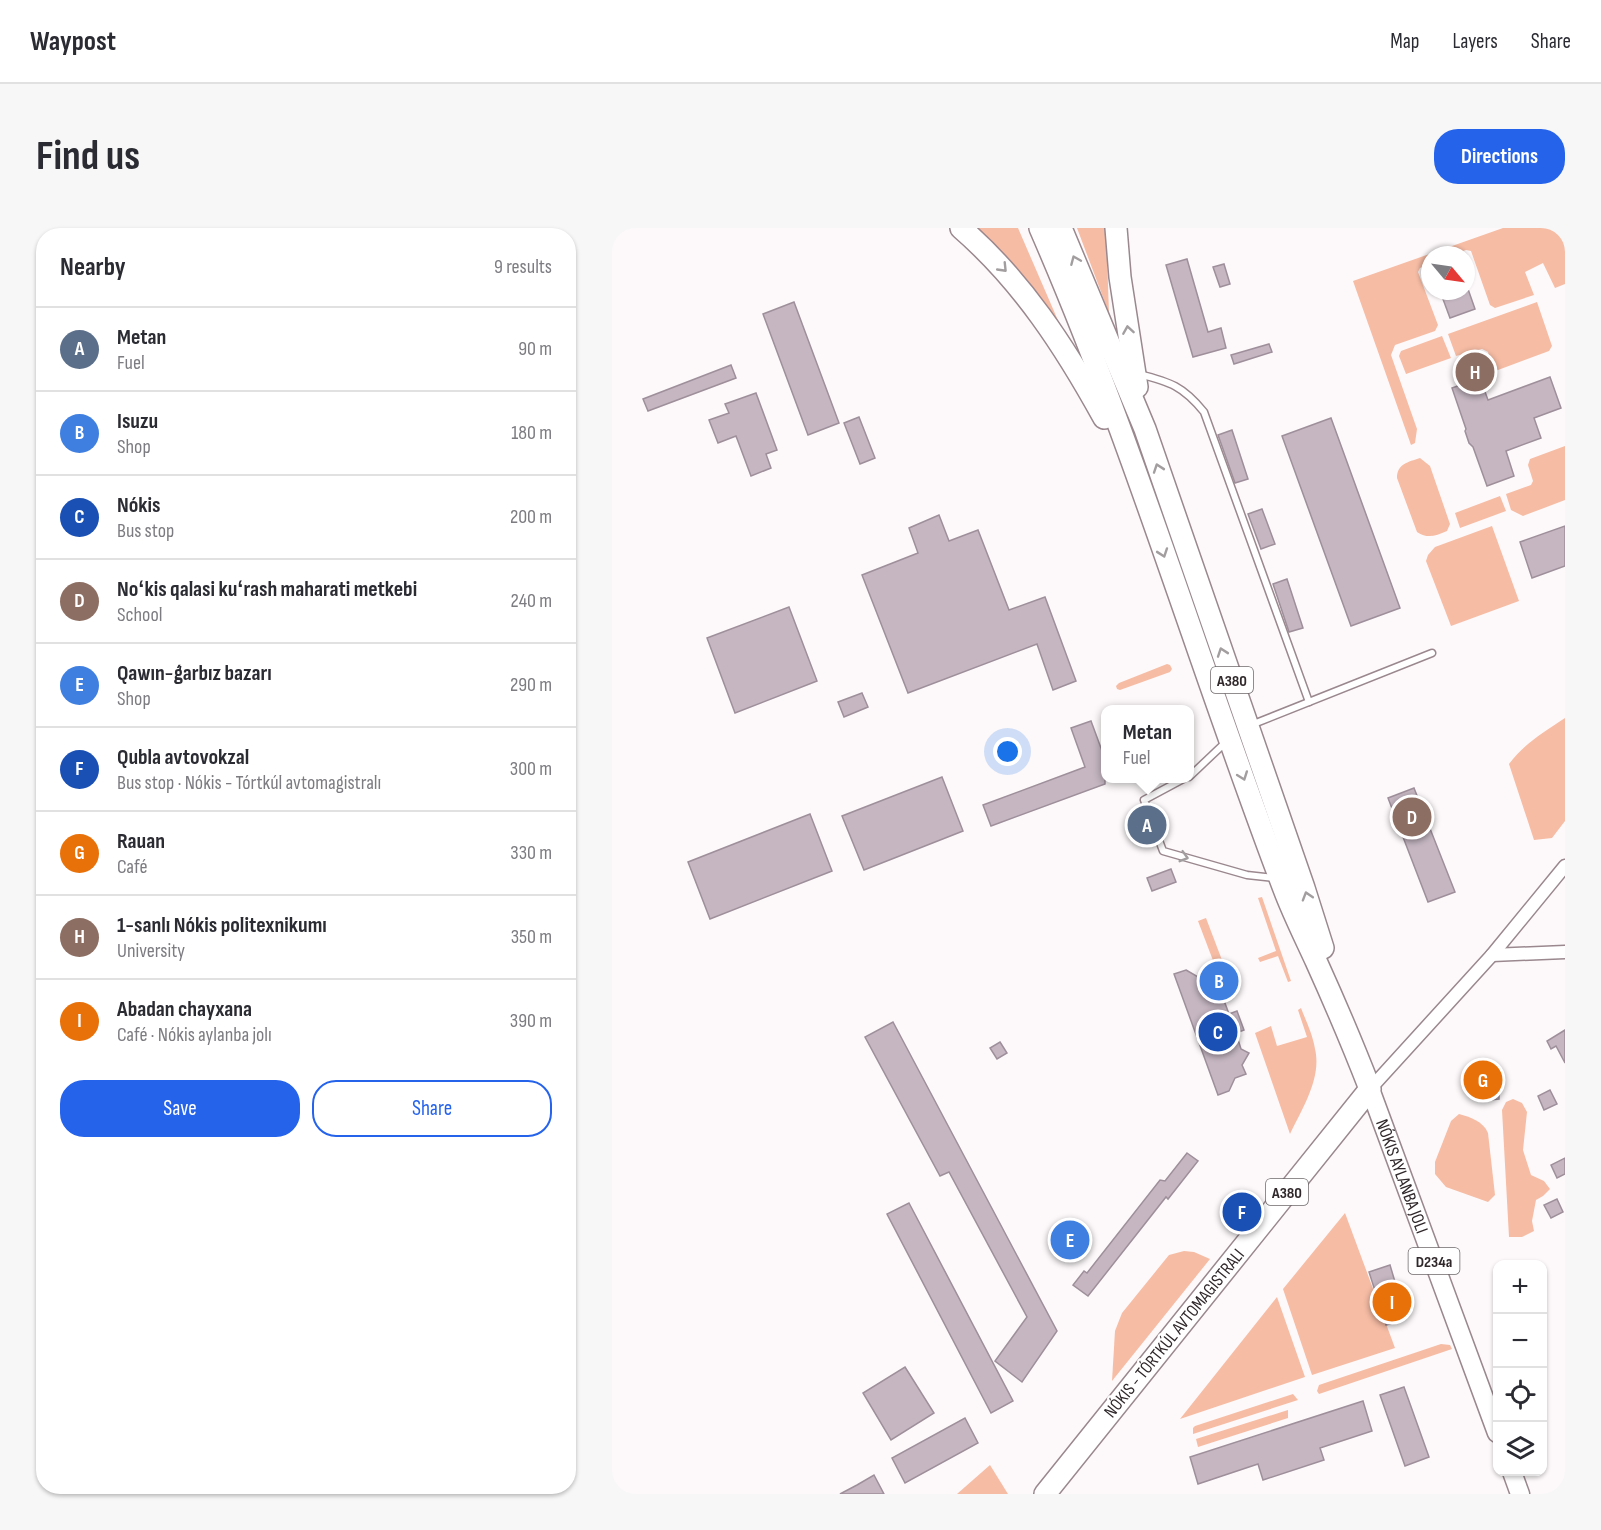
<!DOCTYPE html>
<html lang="en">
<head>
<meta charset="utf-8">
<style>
  :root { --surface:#fff; --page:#f7f7f7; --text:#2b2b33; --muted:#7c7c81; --line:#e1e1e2; --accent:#2563eb }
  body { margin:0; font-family:"Sofia Sans Condensed",sans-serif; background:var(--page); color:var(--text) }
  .controls { position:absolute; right:18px; bottom:18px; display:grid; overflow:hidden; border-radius:12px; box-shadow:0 2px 4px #0004 }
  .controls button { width:54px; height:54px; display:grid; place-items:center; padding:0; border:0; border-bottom:2px solid var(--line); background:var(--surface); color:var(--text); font:30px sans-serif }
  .compass { position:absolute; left:809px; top:18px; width:54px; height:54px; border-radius:50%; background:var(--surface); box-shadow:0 2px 4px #0004; rotate:119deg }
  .you { position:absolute; left:396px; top:524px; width:21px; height:21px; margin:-15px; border:4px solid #fff; border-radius:50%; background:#1a73e8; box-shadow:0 0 0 9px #1a73e833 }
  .badge { display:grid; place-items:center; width:39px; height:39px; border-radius:50%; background:var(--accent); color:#fff; font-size:20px; font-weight:700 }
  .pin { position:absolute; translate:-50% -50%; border:3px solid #fff; box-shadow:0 2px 6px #0006 }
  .popup { position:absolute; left:489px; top:477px; width:93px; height:78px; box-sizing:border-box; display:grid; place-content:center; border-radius:12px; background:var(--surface); filter:drop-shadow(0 2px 4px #0005); font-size:20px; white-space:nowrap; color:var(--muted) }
  .popup b { font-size:22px; color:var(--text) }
  .popup::after { content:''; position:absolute; left:50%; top:100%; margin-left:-12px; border:12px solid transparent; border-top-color:var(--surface) }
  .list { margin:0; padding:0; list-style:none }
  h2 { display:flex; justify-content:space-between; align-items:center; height:78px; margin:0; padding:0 24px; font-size:26px }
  h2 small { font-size:20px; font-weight:400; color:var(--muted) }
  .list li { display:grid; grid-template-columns:39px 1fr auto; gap:18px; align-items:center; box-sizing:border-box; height:84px; padding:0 24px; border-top:2px solid var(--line) }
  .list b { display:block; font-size:22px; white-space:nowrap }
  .list p { margin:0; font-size:20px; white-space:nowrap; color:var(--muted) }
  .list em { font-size:20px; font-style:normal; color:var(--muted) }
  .actions { display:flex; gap:12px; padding:18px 24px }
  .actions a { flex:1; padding:14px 0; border:2px solid var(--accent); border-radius:24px; text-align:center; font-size:21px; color:var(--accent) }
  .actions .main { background:var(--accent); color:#fff }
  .icon { flex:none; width:33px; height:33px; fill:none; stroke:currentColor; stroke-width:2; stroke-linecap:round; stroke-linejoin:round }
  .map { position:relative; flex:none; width:953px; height:1266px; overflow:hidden; border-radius:24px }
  header { display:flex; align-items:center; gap:36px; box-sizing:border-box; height:84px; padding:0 30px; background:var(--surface); border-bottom:2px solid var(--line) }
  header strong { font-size:28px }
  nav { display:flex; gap:33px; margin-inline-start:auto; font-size:21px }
  .intro { display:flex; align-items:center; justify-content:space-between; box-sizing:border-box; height:144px; padding:0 36px }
  h1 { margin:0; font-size:42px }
  .button { padding:15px 27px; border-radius:24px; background:var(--accent); color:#fff; font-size:21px; font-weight:700 }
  main { display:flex; gap:36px; padding:0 36px }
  aside { flex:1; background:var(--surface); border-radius:24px; box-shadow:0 2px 4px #0004 }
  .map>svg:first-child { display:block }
  .green { fill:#f6bca4 }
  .building { fill:#c5b6c2; stroke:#9e8f9b; stroke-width:1.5 }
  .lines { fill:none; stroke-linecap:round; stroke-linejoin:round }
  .lane-casing { stroke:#9a888e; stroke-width:9 }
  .street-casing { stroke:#9a888e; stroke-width:15 }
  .primary-casing { stroke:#9a888e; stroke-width:21 }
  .highway-casing { stroke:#9a888e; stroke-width:24 }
  .lane { stroke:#fff; stroke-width:6 }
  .street { stroke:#fff; stroke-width:12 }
  .primary { stroke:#fff; stroke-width:18 }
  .highway { stroke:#fff; stroke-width:21 }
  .oneway { stroke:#a29ea0 }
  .labels { text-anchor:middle; stroke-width:4.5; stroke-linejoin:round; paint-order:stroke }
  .shield { fill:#fff; stroke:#6e686b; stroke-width:1.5 }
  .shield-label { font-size:16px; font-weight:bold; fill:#30282b }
  .street-label { font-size:18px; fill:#30282b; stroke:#fff }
</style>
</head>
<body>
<header>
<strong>Waypost</strong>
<nav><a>Map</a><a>Layers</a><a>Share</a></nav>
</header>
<div class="intro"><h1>Find us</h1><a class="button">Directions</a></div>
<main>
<aside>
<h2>Nearby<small>9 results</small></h2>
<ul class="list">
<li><span class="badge" style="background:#5c6f8a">A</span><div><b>Metan</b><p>Fuel</p></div><em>90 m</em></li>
<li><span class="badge" style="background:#3f7fe0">B</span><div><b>Isuzu</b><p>Shop</p></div><em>180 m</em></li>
<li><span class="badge" style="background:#1a4fb4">C</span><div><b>Nókis</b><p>Bus stop</p></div><em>200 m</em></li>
<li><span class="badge" style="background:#8d6e63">D</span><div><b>Noʻkis qalasi kuʻrash maharati metkebi</b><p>School</p></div><em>240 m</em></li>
<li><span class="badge" style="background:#3f7fe0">E</span><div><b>Qawın-ǵarbız bazarı</b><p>Shop</p></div><em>290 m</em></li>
<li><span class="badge" style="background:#1a4fb4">F</span><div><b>Qubla avtovokzal</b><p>Bus stop · Nókis - Tórtkúl avtomagistralı</p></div><em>300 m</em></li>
<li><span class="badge" style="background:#e8710a">G</span><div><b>Rauan</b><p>Café</p></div><em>330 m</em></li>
<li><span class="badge" style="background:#8d6e63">H</span><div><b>1-sanlı Nókis politexnikumı</b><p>University</p></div><em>350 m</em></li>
<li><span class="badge" style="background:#e8710a">I</span><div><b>Abadan chayxana</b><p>Café · Nókis aylanba jolı</p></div><em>390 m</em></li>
</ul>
<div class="actions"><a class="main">Save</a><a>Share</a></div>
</aside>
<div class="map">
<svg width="953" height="1266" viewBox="0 0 953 1266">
  <rect width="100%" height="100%" fill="#fdf9fa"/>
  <g class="green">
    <polygon points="365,0 406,0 448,97 417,54"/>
    <polygon points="465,0 494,0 497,85"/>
    <polygon points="891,0 953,0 953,56 943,60 931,35 913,44 922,67 883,80 878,77 859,23 854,22 840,27 818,27 818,36 808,40 806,44 826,97 823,103 783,117 779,127 805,201 803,215 799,217 741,53"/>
    <polygon points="925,74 940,118 937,123 886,142 880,140 876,124 870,121 844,128 836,106"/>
    <polygon points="830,108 839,130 794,146 787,128 789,123"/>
    <polygon points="953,218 953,272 911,288 899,282 894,266 919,257 921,253 916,237 918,231"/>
    <path d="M808,230L818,238L838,296L835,303C823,308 816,311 805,304L785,250C785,236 796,234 808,230Z"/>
    <polygon points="888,268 894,283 848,300 843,285"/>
    <polygon points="880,298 907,373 839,398 814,333 816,327 823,319"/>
    <polygon points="555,436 558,437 560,441 558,444 508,462 505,461 504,458 507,455"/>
    <path d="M953,490V593L940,610L922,612L897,536C914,514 931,505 953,490Z"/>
    <polygon points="650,669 679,753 676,754 666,728 648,734 646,730 664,723 646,670"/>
    <polygon points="594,690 613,740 605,743 586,693"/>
    <path d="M689,780C694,793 701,807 703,821C710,850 690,881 678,906L643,805L659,798L665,818L695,809L686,782Z"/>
    <polygon points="901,871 910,875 915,884 911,922 919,947 932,953 938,961 931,968 924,972 920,993 922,1003 910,1009 897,1009 890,882 894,874"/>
    <path d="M847,886C858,889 871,893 876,905L883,967L876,974L834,959L823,946V934L839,893Z"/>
    <polygon points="733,985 783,1120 700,1147 671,1061"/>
    <polygon points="572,1023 582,1024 598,1031 500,1153 503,1103 510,1085 557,1027"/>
    <polygon points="665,1069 693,1149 568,1191"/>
    <polygon points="829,1116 838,1117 840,1121 707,1166 705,1163 707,1157"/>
    <polygon points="681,1166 686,1172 581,1206 581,1200 583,1198"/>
    <polygon points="676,1182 676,1190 586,1219 584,1211"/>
    <polygon points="378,1237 396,1266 345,1266"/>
  </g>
  <g class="building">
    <polygon points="575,31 596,104 609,100 614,120 581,129 554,37"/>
    <polygon points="612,36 618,56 608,59 601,39"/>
    <polygon points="854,61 856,61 863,81 838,90 828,63 854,63"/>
    <polygon points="182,74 227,195 196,207 151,86"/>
    <polygon points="657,116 660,124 622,136 619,127"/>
    <polygon points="119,137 124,150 36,183 31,171"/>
    <polygon points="938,149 949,180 922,190 929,210 894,223 902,248 875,258 861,219 857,215 853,203 854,201 840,160 868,150 876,172"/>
    <polygon points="144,165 165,222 154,226 159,240 139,248 124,208 106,215 97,192 117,185 113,176"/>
    <polygon points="247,189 263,230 248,236 232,195"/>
    <polygon points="719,190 788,380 739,398 670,208"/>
    <polygon points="620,202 636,251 623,255 606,207"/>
    <polygon points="650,281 663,316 649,321 636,286"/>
    <polygon points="327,287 337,313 366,302 397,382 433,369 464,453 441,462 425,416 296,465 250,347 306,325 297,300"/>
    <polygon points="953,298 953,338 920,350 908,314"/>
    <polygon points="675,351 691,400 677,404 661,356"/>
    <polygon points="177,379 205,453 123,485 95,410"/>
    <polygon points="250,465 256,479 232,489 226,474"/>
    <polygon points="479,493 493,531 493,556 379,598 371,577 473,539 459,500"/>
    <polygon points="330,549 351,603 252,642 230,588"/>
    <polygon points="802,560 843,664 816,674 776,570"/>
    <polygon points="198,586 220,643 98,691 76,634"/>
    <polygon points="559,641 564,654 540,663 535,650"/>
    <polygon points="574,742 586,749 597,745 600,753 614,760 610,767 617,786 625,783 632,802 624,805 629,821 637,825 630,837 634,846 623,850 617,863 606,867 562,746"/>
    <polygon points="281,794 445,1103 410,1154 383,1133 415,1089 337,944 328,948 253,809"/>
    <polygon points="953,802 953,835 944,818 939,821 935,813"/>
    <polygon points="388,814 395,825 385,831 378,820"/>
    <polygon points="872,837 884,842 881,847 883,863 887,862 887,871 878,872 878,866 869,867 868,856 863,857"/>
    <polygon points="938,862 945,876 932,882 926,868"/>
    <polygon points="575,925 586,933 556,971 554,969 476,1068 461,1057 472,1043 475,1045 548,952 553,953"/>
    <polygon points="953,930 953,946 945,950 939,937"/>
    <polygon points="945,971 951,984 939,990 932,977"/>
    <polygon points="297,975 401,1173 379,1185 275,986"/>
    <polygon points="778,1037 786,1064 780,1066 788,1093 774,1097 757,1044"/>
    <polygon points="293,1139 322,1185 279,1212 251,1165"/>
    <polygon points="792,1159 817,1229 793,1238 768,1167"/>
    <polygon points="751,1173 760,1203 708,1220 712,1232 651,1252 646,1236 586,1256 578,1229"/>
    <polygon points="353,1190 366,1215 293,1255 280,1230"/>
    <polygon points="262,1247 272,1266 228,1266 245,1257"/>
  </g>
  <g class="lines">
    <defs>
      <g id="lane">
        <path d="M527,146C558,154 571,158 592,184L697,474"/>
        <polyline points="639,497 820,425"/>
        <polyline points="577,549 615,513"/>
        <polyline points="573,550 532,572 551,623 635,647 663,650"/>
      </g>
      <g id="street">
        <polyline points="880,727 953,724"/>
        <polyline points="758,861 880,727 953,638"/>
      </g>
      <g id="primary">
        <path id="s1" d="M758,861L885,1205"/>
        <polyline points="900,1244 908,1266"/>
      </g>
      <g id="highway">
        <path d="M349,0C410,53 453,119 492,190"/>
        <path d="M428,0C522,215 588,441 672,661C681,685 693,709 704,733C723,775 741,817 758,861L433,1266"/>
        <polyline points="449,0 533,201 692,660 711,720"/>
        <polyline points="504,0 508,49 525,159"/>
      </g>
    </defs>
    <use href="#lane" class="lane-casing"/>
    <use href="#street" class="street-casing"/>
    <use href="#primary" class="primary-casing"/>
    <use href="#highway" class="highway-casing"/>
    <use href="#lane" class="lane"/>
    <use href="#street" class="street"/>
    <use href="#primary" class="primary"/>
    <use href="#highway" class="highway"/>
  </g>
  <defs><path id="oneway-chevron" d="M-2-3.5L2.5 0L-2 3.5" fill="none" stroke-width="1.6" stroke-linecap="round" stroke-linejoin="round" transform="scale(1.5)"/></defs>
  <g class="oneway">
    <use href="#oneway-chevron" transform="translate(463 32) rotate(-113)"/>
    <use href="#oneway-chevron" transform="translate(391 40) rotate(46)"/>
    <use href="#oneway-chevron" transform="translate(516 102) rotate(-99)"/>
    <use href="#oneway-chevron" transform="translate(546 240) rotate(-109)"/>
    <use href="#oneway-chevron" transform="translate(551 325) rotate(71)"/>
    <use href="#oneway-chevron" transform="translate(610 424) rotate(-109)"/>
    <use href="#oneway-chevron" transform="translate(631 548) rotate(70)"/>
    <use href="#oneway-chevron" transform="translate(572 629) rotate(16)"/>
    <use href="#oneway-chevron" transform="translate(695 668) rotate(-107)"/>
  </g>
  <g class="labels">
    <g class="shield">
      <rect x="599" y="439" width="42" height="26" rx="4.5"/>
      <rect x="654" y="951" width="42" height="26" rx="4.5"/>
      <rect x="796.5" y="1020" width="51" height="26" rx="4.5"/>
    </g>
    <g class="shield-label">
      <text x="620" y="458">A380</text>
      <text x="675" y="970">A380</text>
      <text x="822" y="1039">D234a</text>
    </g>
    <g class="street-label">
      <text dy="6" stroke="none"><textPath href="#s1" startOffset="93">NÓKIS AYLANBA JOLI</textPath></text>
      <text transform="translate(562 1105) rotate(-51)" y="6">NÓKIS - TÓRTKÚL AVTOMAGISTRALI</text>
    </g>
  </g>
</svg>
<div class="controls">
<button>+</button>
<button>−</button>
<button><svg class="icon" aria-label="locate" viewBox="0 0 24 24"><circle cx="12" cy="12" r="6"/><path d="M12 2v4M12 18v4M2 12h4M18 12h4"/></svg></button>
<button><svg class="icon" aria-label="layers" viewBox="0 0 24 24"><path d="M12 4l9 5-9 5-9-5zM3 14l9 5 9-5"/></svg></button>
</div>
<svg class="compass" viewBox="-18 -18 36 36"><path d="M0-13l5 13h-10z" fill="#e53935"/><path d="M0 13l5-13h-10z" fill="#7c7c81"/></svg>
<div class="you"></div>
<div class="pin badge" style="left:535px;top:597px;background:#5c6f8a">A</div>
<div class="popup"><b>Metan</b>Fuel</div>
<div class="pin badge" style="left:607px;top:753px;background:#3f7fe0">B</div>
<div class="pin badge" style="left:606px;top:804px;background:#1a4fb4">C</div>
<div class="pin badge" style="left:800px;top:589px;background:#8d6e63">D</div>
<div class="pin badge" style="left:458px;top:1012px;background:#3f7fe0">E</div>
<div class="pin badge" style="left:630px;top:984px;background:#1a4fb4">F</div>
<div class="pin badge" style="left:871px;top:852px;background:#e8710a">G</div>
<div class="pin badge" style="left:863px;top:144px;background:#8d6e63">H</div>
<div class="pin badge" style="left:780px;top:1074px;background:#e8710a">I</div>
</div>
</main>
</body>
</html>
